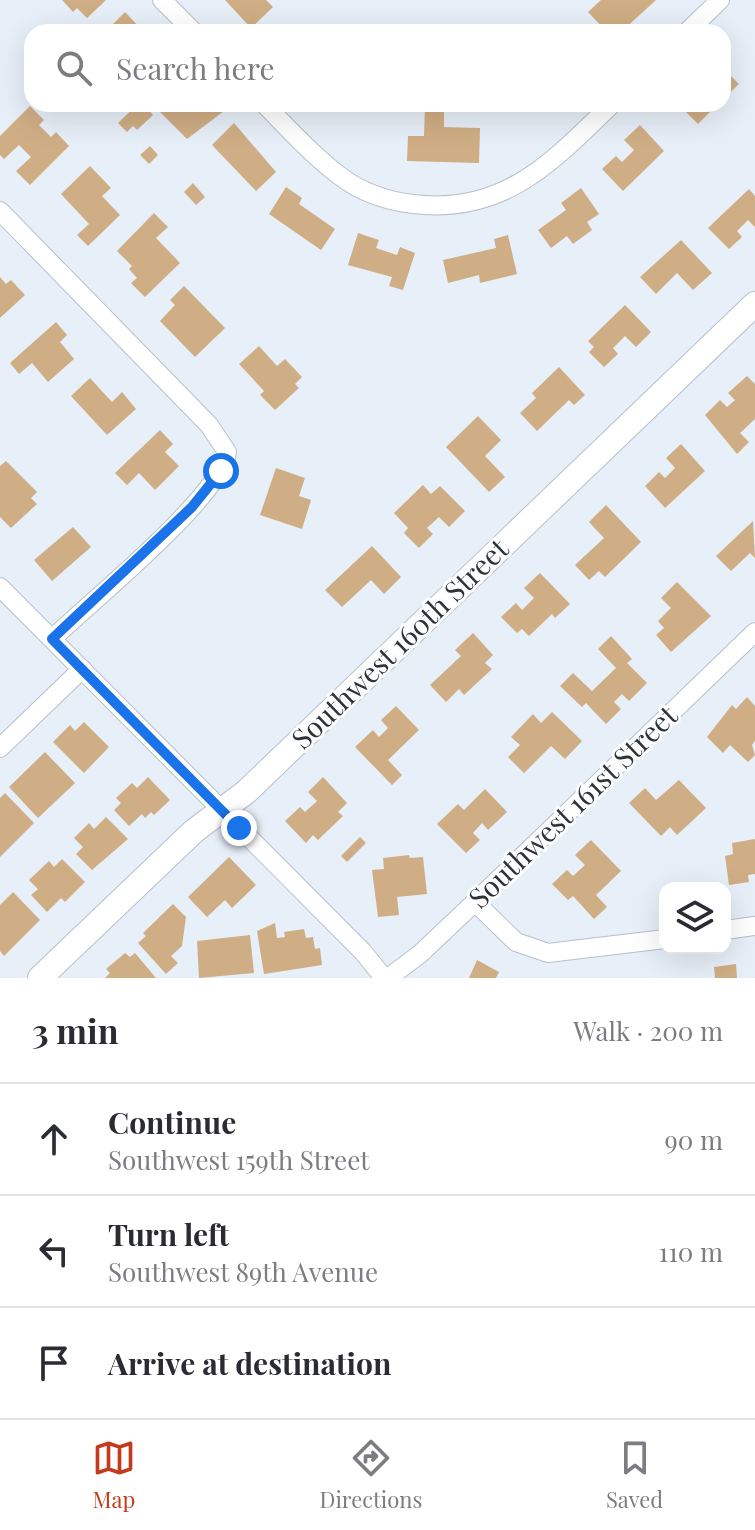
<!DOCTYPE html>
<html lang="en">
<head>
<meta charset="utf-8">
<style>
  :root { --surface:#fff; --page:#f2f2f3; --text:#2b2b33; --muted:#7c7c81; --line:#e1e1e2; --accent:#c53a1d }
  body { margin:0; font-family:"Playfair Display",serif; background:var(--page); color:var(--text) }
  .controls { position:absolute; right:24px; bottom:24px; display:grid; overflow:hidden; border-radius:16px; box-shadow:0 8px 32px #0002 }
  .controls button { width:72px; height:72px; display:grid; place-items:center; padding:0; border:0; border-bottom:2px solid var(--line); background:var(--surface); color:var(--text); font:40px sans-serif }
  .stop { position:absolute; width:24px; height:24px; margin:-18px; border:6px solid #1a73e8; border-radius:50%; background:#fff }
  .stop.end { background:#1a73e8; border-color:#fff; box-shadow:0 2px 8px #0008 }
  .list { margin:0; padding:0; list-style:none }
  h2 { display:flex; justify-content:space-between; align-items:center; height:104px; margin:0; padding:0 32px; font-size:34px }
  h2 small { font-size:26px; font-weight:400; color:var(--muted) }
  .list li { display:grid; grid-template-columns:52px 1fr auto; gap:24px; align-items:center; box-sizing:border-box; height:112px; padding:0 32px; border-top:2px solid var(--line) }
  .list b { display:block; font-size:30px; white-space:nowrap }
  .list p { margin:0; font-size:26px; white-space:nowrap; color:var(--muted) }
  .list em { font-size:26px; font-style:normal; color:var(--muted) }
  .icon { flex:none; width:44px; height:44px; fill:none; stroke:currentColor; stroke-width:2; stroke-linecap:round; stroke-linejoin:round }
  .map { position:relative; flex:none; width:755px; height:978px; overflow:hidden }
  .search { position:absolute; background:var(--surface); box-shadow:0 8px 32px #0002; left:24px; right:24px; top:24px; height:88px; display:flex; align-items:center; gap:20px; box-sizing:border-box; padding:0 28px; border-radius:24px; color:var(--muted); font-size:30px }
  .sheet { height:440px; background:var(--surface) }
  nav { display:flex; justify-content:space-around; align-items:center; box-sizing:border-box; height:112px; border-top:2px solid var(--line); background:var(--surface); font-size:22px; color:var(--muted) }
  nav a { display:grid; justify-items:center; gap:4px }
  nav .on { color:var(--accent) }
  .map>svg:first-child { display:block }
  .building { fill:#d0ae85 }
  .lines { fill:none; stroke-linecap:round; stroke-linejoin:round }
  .minor-casing { stroke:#b8c0c9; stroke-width:20 }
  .tertiary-casing { stroke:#b8c0c9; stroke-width:26 }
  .minor { stroke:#fff; stroke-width:18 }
  .tertiary { stroke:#fff; stroke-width:24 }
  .route { stroke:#1a73e8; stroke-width:10 }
  .labels { text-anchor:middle; stroke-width:6; stroke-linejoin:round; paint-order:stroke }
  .street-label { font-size:28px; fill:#2f3235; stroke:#fafcfe }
</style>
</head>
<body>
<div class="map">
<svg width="755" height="978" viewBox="0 0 755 978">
  <rect width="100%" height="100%" fill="#e7eff8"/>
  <g class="building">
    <polygon points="62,0 106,0 87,18 77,8 73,12"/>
    <polygon points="225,0 266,0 273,7 251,28"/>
    <polygon points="601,0 656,0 621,32 607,32 588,12"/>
    <polygon points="125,12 144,32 112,32 108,29"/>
    <polygon points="723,68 739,84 723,99"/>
    <polygon points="138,104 144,104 153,115 137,130 133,126 127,132 118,123"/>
    <polygon points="164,104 217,104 224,111 187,139 158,110"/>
    <polygon points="678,104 718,104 698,124"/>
    <polygon points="30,106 44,120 39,125 51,137 56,132 69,146 30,185 16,171 31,157 19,145 4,159 0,155 0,136"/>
    <polygon points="425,106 444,107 444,127 480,128 479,163 407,161 408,136 424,136"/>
    <polygon points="234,123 276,172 256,191 212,145"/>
    <polygon points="640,125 664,151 623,191 602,169 616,156 622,162 634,150 624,140"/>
    <polygon points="150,146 158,155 149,164 140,155"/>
    <polygon points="90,166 111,188 102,196 120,215 88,246 77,235 89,224 61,194"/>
    <polygon points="193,183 205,197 196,205 184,192"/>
    <polygon points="286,187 302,198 299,204 335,229 321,250 269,214"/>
    <polygon points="581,188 599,214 587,222 592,230 573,244 567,236 551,248 538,230 566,210 561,203"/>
    <polygon points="749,189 755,196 755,227 748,220 737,231 742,237 729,249 708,228"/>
    <polygon points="154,213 168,227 156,238 180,263 145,297 131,283 137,278 129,269 132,266 117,251"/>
    <polygon points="358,233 379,240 376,248 397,255 400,247 415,253 403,290 389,286 392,277 348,265"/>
    <polygon points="508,235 517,274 480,283 479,275 448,283 443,260 496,248 494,239"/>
    <polygon points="681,240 712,273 693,290 677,273 656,294 640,277"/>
    <polygon points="0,277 6,284 11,280 25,295 0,318"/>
    <polygon points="184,286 225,328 195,357 160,321 175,305 170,300"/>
    <polygon points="625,305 651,332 636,347 625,336 613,348 618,354 604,367 589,352 594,347 588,341"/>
    <polygon points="56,322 67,335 60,342 74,359 48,382 32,363 19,374 10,363"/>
    <polygon points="259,346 277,366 285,359 302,377 295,384 299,388 275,410 260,395 264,391 239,364"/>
    <polygon points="559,367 585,395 574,405 569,400 537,431 520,413 536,398 532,393"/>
    <polygon points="747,376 755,384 755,419 740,433 749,442 737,454 705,415 720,400 727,407 735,400 728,393"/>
    <polygon points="90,378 112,402 122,392 136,409 107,435 71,396"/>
    <polygon points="478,416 501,440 485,456 505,477 489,492 446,447"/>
    <polygon points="160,430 173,444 165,452 179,466 155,490 139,473 127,485 115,473"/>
    <polygon points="681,444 705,471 665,508 645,486 659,472 665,478 675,468 666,458"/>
    <polygon points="6,461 37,492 31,498 37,504 11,528 0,517 0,466"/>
    <polygon points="276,468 305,478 299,496 311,500 302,529 260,515"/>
    <polygon points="423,485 431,494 440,486 465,511 449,527 439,517 427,528 433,534 419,548 404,533 408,528 394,513"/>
    <polygon points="606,505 641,542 605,577 599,571 589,580 575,565 604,538 589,522"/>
    <polygon points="753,521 755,558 750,553 731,571 716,556"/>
    <polygon points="73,527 91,547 52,581 34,560"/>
    <polygon points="372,546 401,577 384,594 371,580 342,607 325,590"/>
    <polygon points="540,573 570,604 555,618 552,614 529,636 522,629 517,633 501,617 516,603 522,610 534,598 524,588"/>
    <polygon points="677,582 711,616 671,652 656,635 664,628 658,621 671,608 661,598"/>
    <polygon points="473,633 493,655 485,663 492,669 464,695 459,689 446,702 430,685 461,656 455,650"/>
    <polygon points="611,636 632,659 627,663 647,683 629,701 622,694 614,702 621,709 606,724 586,703 582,707 560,686 573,673 592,691 616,668 598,649"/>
    <polygon points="747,697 755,706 755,741 752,745 755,755 748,762 730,745 723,753 707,737 732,705 736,709"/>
    <polygon points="396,706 419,730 388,760 402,775 392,785 355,747 373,730 379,737 388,728 381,720"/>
    <polygon points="552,712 582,741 565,759 551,746 524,773 508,757 520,745 511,737 533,714 541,723"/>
    <polygon points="84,722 109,747 84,773 53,742 70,725 75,731"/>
    <polygon points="45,752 75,783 38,818 9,787"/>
    <polygon points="148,777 170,800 154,815 151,812 145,818 142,814 129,826 114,810 121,803 116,798 132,783 137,788"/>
    <polygon points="323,777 347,803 338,812 343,816 318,840 313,835 306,843 285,821 300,807 305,812 317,801 308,792"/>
    <polygon points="679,780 706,808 677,835 670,827 661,836 629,803 645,788 656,800"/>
    <polygon points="485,789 507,812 488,830 482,823 473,833 480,840 466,853 437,824 458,804 464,810"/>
    <polygon points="5,793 34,823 0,857 0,798"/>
    <polygon points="106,817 128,839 92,870 76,854 83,847 74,838 89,823 94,829"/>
    <polygon points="360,837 366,843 347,862 341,856"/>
    <polygon points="755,839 755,874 748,875 749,882 729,885 725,856 733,854 732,843"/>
    <polygon points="591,840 621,871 596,895 607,907 594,919 573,896 568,900 552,884 567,870 573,876 585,865 575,855"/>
    <polygon points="409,855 410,858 423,857 427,894 397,897 399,915 378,917 372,870 384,869 383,858"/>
    <polygon points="229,857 256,885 232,908 225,900 207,917 188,897"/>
    <polygon points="62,859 85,882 65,902 61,898 47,912 31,895 38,889 29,880 49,861 54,867"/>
    <polygon points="13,892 40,920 4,956 0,951 0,905"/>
    <polygon points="173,904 186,917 182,946 171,956 178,963 166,974 138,943 146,936 143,933"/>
    <polygon points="275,923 277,938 285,937 284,932 304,929 306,938 313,937 315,949 320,948 322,965 264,974 257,931"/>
    <polygon points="250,935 254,973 199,978 197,941"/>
    <polygon points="125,953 130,957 135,953 156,978 105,978 110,973 106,969"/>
    <polygon points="477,960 499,972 496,978 469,978"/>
    <polygon points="736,964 737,978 715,978 714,967"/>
  </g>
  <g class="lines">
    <defs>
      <g id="minor">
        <polyline points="162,0 194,32"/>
        <polyline points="687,32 720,0"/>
        <path d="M264,104C289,129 312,155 340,176C361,192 387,201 413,204C504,215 552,162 612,104"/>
        <path d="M0,211L209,425L227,452C223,495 88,604 52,639"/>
        <polyline points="0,587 363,952 384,978"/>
        <polyline points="0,748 82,669"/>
        <polyline points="475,902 516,942 548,953 665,939"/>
        <polyline points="725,930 755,926"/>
        <polyline points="388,978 420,954 475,902 755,632"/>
      </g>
      <polyline id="tertiary" points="40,978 194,831 246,792 755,304"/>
    </defs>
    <use href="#minor" class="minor-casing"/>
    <use href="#tertiary" class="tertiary-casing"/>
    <use href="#minor" class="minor"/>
    <use href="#tertiary" class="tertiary"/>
  </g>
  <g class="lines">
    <polyline class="route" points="221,471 192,507 52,639 239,828"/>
  </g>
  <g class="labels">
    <g class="street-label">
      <text transform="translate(400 644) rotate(-44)" y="10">Southwest 160th Street</text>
      <text transform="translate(573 807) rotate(-44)" y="10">Southwest 161st Street</text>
    </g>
  </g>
</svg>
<div class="controls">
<button><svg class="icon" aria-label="layers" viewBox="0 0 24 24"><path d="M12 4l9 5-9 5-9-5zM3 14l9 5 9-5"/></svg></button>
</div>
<div class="stop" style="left:221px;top:471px"></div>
<div class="stop end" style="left:239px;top:828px"></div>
<div class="search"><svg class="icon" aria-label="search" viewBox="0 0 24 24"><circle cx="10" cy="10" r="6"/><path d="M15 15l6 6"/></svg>Search here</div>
</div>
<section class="sheet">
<h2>3 min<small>Walk · 200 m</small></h2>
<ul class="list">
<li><svg class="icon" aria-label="ahead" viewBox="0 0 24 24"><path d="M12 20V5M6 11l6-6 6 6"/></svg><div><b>Continue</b><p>Southwest 159th Street</p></div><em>90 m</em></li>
<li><svg class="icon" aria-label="left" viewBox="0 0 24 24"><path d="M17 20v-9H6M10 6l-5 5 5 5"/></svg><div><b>Turn left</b><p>Southwest 89th Avenue</p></div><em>110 m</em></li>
<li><svg class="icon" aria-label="arrive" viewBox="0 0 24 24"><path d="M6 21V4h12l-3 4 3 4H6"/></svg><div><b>Arrive at destination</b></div></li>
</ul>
</section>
<nav>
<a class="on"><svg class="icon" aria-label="map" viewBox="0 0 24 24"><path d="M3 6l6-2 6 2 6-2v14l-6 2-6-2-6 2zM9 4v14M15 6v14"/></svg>Map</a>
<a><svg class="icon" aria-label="directions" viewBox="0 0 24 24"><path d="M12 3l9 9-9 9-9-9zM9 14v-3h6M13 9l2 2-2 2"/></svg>Directions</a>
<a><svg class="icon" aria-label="saved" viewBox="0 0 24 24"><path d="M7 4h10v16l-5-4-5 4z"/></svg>Saved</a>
</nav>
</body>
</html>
